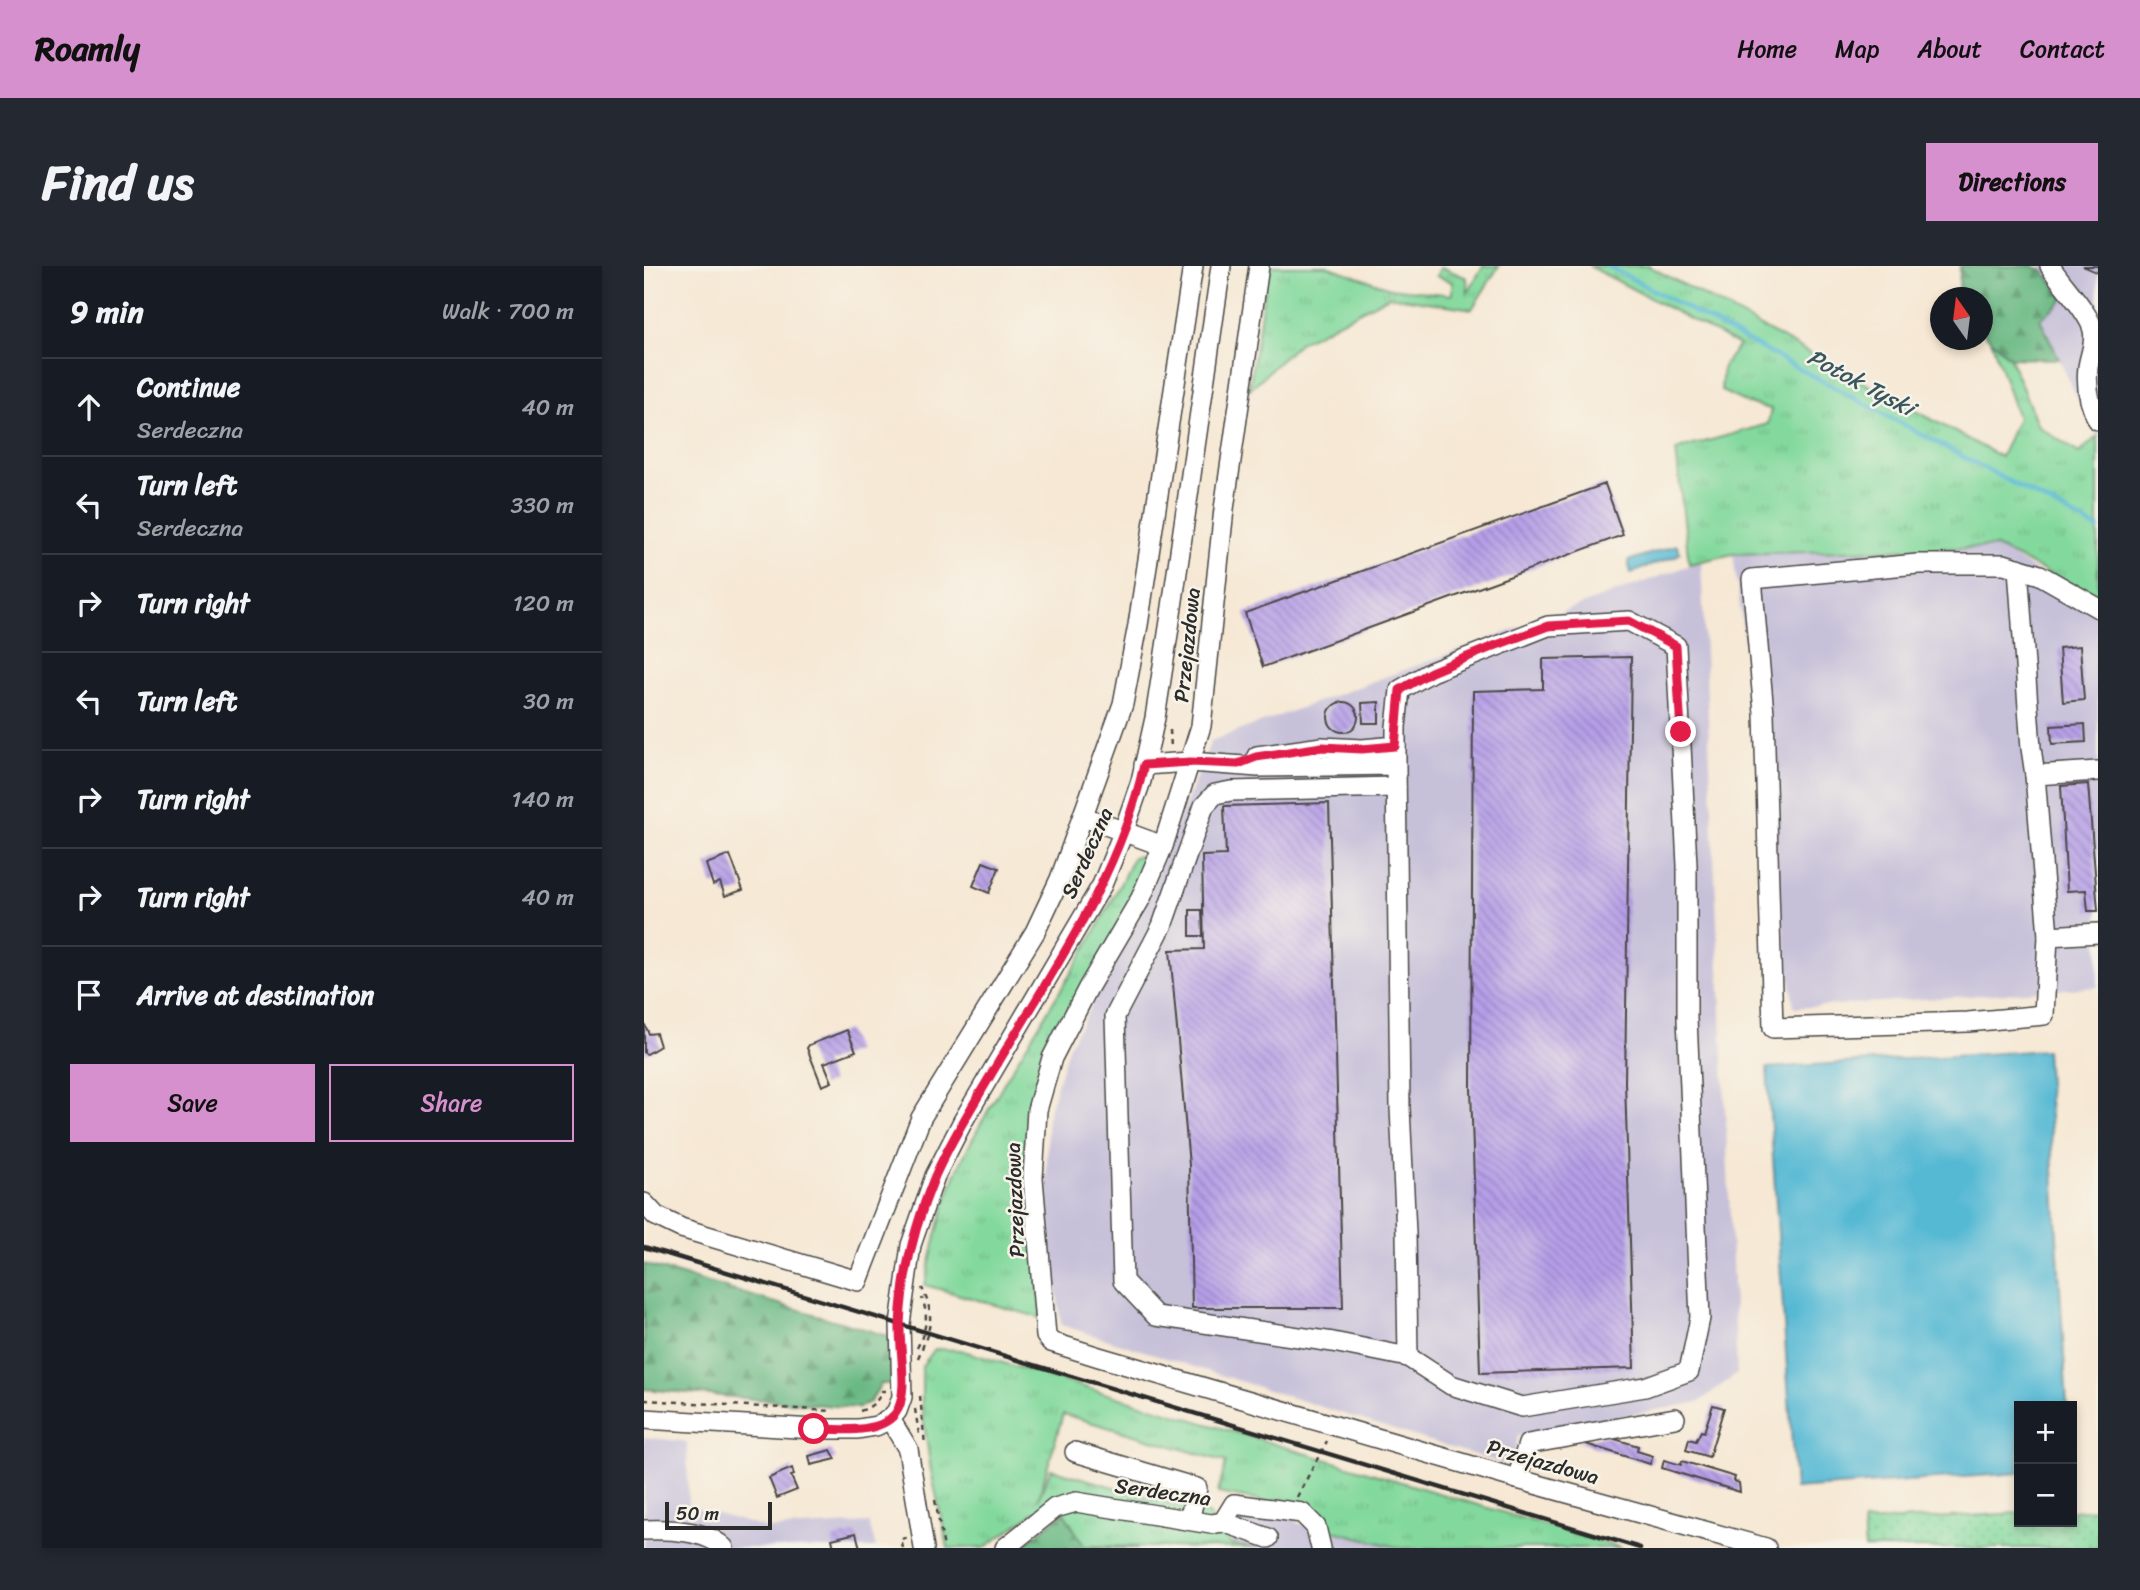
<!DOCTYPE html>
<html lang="en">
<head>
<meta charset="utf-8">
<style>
  :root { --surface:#171b24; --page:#242831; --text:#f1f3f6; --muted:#9ea1a6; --line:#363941; --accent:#d690ce }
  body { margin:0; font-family:Sriracha,sans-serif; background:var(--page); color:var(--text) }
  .controls { position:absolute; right:21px; bottom:21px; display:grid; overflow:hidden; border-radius:0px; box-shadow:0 4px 10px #0003 }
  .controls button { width:63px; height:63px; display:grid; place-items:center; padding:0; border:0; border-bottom:2px solid var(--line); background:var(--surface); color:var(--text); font:35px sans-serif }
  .compass { position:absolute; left:1286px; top:21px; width:63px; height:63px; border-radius:50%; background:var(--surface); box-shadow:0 4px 10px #0003; rotate:346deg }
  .scale { position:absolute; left:21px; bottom:18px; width:107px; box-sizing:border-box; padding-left:7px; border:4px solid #2b2b2b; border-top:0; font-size:19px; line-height:24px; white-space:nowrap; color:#2b2b2b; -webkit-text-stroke:5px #f7f3e8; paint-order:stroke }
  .stop { position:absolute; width:21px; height:21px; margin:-16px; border:5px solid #e11d48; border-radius:50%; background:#fff }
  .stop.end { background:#e11d48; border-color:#fff; box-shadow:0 2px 7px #0008 }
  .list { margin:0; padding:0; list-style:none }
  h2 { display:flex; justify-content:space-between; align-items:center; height:91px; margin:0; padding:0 28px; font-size:30px }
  h2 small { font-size:23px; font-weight:400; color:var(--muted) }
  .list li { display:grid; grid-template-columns:46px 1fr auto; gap:21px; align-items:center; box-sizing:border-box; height:98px; padding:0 28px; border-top:2px solid var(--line) }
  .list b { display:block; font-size:26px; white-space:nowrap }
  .list p { margin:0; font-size:23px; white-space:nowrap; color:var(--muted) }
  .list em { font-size:23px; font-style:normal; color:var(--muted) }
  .actions { display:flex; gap:14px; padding:21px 28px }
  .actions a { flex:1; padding:16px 0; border:2px solid var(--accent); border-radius:0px; text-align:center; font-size:24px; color:var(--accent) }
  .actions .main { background:var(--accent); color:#111 }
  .icon { flex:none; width:38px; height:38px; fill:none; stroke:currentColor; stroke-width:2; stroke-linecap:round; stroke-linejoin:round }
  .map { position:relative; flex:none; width:1454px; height:1282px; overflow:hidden; border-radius:0px }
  header { display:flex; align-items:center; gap:42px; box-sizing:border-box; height:98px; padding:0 35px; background:var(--accent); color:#111 }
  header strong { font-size:33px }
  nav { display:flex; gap:38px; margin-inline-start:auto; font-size:24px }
  .intro { display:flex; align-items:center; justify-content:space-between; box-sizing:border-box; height:168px; padding:0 42px }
  h1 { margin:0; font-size:49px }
  .button { padding:18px 32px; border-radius:0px; background:var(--accent); color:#111; font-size:24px; font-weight:700 }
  main { display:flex; gap:42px; padding:0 42px }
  aside { flex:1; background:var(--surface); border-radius:0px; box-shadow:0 4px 10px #0003 }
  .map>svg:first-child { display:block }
  .industrial { fill:#c6c0d9 }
  .grass { fill:url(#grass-tufts); stroke:#578264; stroke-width:2 }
  .forest { fill:url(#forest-firs); stroke:#4a7258; stroke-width:2 }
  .park { fill:url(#park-dots); stroke:#578264; stroke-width:2 }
  .water { fill:#56b9d4; stroke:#407280; stroke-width:2 }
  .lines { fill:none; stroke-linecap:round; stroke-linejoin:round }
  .stream { stroke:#56b9d4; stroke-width:4.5 }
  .building { fill:url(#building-back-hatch) }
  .minor-casing { stroke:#494744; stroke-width:22 }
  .path { stroke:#494744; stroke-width:2.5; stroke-dasharray:5 5; stroke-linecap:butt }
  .minor { stroke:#fff; stroke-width:19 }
  .rail { stroke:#2b2b2b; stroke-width:4.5 }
  .route { stroke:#e11d48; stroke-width:9 }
  .labels { text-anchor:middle; stroke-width:5; stroke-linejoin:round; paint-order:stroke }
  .street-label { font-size:21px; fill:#2b2b2b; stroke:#f7f3e8 }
  .water-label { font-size:23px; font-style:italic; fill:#38565e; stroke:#f7f3e8 }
</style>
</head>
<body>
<header>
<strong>Roamly</strong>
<nav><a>Home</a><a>Map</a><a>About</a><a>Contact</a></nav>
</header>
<div class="intro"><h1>Find us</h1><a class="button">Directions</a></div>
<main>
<aside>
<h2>9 min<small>Walk · 700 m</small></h2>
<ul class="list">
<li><svg class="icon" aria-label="ahead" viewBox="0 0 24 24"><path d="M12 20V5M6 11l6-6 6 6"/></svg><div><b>Continue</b><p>Serdeczna</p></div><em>40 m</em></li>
<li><svg class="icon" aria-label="left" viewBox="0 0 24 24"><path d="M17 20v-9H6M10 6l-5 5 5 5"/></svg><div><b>Turn left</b><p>Serdeczna</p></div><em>330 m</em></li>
<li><svg class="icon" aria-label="right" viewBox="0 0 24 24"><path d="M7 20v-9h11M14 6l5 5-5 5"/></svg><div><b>Turn right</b></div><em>120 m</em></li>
<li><svg class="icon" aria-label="left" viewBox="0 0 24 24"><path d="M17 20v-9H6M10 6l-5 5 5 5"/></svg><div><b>Turn left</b></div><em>30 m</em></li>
<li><svg class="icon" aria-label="right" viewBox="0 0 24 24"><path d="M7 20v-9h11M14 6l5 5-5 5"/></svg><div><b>Turn right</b></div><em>140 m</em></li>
<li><svg class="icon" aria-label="right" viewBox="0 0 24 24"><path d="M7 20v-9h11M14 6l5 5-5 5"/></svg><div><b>Turn right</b></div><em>40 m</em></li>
<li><svg class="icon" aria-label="arrive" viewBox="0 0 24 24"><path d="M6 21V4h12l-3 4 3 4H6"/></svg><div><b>Arrive at destination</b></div></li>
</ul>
<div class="actions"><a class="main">Save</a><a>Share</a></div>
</aside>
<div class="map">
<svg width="1454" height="1282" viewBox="0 0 1454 1282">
  <defs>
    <pattern id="grass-tufts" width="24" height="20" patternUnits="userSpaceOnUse" patternTransform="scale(1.75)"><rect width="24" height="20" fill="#83d99d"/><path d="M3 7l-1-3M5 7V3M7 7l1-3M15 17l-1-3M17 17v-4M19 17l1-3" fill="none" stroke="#71ba87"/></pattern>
    <pattern id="forest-firs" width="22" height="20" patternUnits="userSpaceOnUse" patternTransform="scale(1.75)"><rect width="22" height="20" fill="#6ab984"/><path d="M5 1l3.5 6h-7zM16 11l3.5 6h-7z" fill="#57976c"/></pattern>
    <pattern id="park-dots" width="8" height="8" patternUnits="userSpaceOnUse" patternTransform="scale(1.75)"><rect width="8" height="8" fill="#83d99d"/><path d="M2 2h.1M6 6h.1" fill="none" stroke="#71ba87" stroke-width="1.8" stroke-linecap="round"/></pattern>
    <pattern id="building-back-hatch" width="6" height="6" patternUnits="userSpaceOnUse" patternTransform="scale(1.75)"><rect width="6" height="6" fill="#b69ee8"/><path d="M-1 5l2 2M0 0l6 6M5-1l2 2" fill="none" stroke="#9481bc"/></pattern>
  </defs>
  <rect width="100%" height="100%" fill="#f7f3e8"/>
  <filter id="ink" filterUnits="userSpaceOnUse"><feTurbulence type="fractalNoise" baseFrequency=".0143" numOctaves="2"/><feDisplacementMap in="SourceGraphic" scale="14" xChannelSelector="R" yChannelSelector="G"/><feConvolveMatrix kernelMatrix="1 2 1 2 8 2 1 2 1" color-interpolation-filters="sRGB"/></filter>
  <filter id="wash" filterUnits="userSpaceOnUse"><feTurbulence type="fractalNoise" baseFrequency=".00686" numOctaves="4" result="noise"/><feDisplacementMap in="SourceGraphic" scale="28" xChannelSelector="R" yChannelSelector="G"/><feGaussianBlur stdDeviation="1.57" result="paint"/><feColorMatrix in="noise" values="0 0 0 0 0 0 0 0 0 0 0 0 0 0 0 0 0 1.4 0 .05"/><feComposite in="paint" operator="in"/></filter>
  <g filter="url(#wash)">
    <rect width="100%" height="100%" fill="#f6e8d4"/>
    <g class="industrial">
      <polygon points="1396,0 1454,0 1454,170 1446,159 1396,53 1420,33"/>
      <polygon points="1352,281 1454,342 1454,721 1150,742 1089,288"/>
      <polygon points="1057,295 1093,1108 1055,1136 874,1170 869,1201 417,1059 403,948 403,852 424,782 496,651 567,475"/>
      <polygon points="0,1171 43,1176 44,1239 124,1263 225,1257 232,1282 0,1282"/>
      <polygon points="591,1243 653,1252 653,1257 756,1282 612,1282 586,1278"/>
    </g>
    <g class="grass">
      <polygon points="624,0 683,0 746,22 808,29 808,16 792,10 797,1 823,12 824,26 839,0 855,0 828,43 745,30 655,77 605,124"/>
      <polygon points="945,0 1005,0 1357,191 1374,152 1347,74 1366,92 1394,160 1435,187 1454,170 1454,332 1352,281 1089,288 1045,298 1032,184 1124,158 1127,143 1103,137 1077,125 1079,100 1095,79"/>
      <path d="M496,590L507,594L388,842L397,1052L281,1019C290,976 300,932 319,892C370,788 442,697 489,591Z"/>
      <polygon points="291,1083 316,1084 978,1282 756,1282 683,1263 668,1245 574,1227 582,1196 419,1148 394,1234 407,1203 564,1248 586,1278 612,1282 440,1280 420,1247 391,1246 340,1282 304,1282 287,1205 278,1144 278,1100"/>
    </g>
    <g class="forest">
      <polygon points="1316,0 1389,0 1399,5 1420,33 1396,53 1415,93 1366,92 1339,66 1338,32 1315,32"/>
      <polygon points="0,998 247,1071 247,1118 237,1118 226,1136 213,1142 0,1123"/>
      <polygon points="420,1247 440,1280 494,1282 375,1282"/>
    </g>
    <polygon class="park" points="1454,1243 1454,1282 1221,1282 1219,1256 1375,1247 1375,1256 1428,1256 1428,1245"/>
    <g class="water">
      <polygon points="1033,279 1036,287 1032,290 987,307 984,295"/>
      <polygon points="1402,784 1423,1140 1375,1140 1375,1207 1151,1223 1123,802"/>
    </g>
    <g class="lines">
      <polyline class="stream" points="964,0 1454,263"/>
    </g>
    <g id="blocks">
      <g class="building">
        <polygon points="1439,0 1454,0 1454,7"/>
        <polygon points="961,218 979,269 619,401 601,347"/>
        <polygon points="1436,380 1440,434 1419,436 1415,382"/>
        <polygon points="987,391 981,816 990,1102 836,1107 827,821 829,425 899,423 899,393"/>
        <polygon points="735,436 735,457 719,457 718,437"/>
        <circle cx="699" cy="451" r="15"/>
        <polygon points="1441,458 1442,476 1408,478 1407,460"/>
        <polygon points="1444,518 1454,645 1444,645 1442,624 1423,625 1417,520"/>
        <polygon points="685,537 699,1042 548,1042 545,899 526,684 560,683 558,590 582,589 580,540"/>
        <polygon points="86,589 99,624 81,630 76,616 69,619 62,598"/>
        <polygon points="339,596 355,602 345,627 329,620"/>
        <polygon points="546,644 558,644 559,670 546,670"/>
        <polygon points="0,757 5,768 12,767 16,780 3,788 0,787"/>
        <polygon points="203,764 212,785 180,797 188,816 178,820 163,782 165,779"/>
        <polygon points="1069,1139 1080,1142 1065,1191 1042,1184 1045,1173 1052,1175 1057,1165 1060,1166"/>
        <polygon points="961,1170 994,1180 993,1185 1009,1190 1006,1198 932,1175"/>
        <polygon points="187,1184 192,1193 167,1199 165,1190"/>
        <polygon points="1020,1194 1037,1199 1038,1195 1091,1211 1090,1215 1095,1217 1096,1226 1018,1202"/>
        <polygon points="148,1202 150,1209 147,1210 153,1224 133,1232 125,1212"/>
        <polygon points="212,1267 216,1282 190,1282 188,1273"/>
      </g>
    </g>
  </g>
  <g filter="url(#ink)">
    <use href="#blocks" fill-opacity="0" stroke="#494744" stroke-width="2"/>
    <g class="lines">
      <defs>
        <g id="minor">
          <polyline points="615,0 580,243 557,460 519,580 497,632 444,722 408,792 393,844 389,912 402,1070 407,1076 455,1091 873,1213 1122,1282"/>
          <path d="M1406,0C1417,18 1445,46 1449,64C1452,77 1446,88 1444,101C1442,119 1445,138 1454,154"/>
          <polyline points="1374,302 1387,482 1391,509"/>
          <polyline points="613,490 678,481 718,483 752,480"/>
          <polyline points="500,499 546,496 614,501 752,499 756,842 762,967 764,1091 807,1119 878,1141 1001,1121 1045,1105 1056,1052 1043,752 1043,599 1032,380 985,355 904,360 787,406 756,424 752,461 752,499"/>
          <polyline points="1454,505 1391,509 1404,670 1454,667"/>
          <polyline points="752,521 587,525 571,528 560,540 518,660 471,750 479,1015 512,1050 689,1076 764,1091"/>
          <polyline points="440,551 519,580"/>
          <polyline points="1404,670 1400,749 1324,756 1129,762 1120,447 1108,313 1274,298 1360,298 1396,309 1454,342"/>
          <polyline points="0,937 12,950 37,962 214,1015 277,852 391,666 416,613 479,438 494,359 549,0"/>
          <polyline points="0,1153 170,1163 214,1163 232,1160 246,1153 253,1145 258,1131 256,1058 267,979 291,910 319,855 458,619 479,567 497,515 511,452 526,355 577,0"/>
          <polyline points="246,1153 264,1183 280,1282"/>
          <polyline points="431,1186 553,1222 545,1254"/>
          <polyline points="873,1213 884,1178 1031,1152"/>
          <polyline points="579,1256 624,1272"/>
          <path d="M0,1264C23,1263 63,1264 80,1282"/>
          <polyline points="361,1282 411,1242 432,1236 567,1258 579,1256 590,1238 658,1247 672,1261 677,1282"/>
        </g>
      </defs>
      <use href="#minor" class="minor-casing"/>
      <g class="path">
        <polyline points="526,464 527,482"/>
        <path d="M273,1082C282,1064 285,1051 278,1032"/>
        <path d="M274,1092C286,1063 292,1052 278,1022"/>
        <polyline points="276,1130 281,1179"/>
        <polyline points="0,1134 189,1145"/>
        <polyline points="271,1143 275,1168"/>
        <path d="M216,1145C227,1141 234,1136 238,1125H242"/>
        <polyline points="653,1231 683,1175"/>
        <polyline points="291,1234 300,1282"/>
        <polyline points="259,1282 257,1273 263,1272"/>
      </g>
      <use href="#minor" class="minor"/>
      <polyline class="rail" points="0,981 996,1282"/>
    </g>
  </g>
  <g class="lines" filter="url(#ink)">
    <path class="route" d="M170,1163C195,1163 234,1169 251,1148C266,1130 255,1082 256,1059C258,1008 272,956 291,910C306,876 326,844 345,812C403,713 475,613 500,499L546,496L594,498L612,491L678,481L718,483L751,480L756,424L787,406L850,380L904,360L985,355L1032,380L1037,466"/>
  </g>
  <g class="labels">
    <g class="street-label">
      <text transform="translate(543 379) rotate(-84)" y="7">Przejazdowa</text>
      <text transform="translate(443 587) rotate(-66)" y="7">Serdeczna</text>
      <text transform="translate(371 934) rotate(-92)" y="7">Przejazdowa</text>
      <text transform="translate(899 1196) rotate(16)" y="7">Przejazdowa</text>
      <text transform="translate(519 1226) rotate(8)" y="7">Serdeczna</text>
    </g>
    <g class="water-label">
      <text transform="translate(1217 116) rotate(28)" y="8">Potok Tyski</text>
    </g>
  </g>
</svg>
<div class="controls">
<button>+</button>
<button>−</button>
</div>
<svg class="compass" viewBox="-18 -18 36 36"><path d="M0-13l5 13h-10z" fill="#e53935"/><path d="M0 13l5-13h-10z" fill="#9ea1a6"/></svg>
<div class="scale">50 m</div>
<div class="stop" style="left:170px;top:1163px"></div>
<div class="stop end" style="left:1037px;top:466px"></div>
</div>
</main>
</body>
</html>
